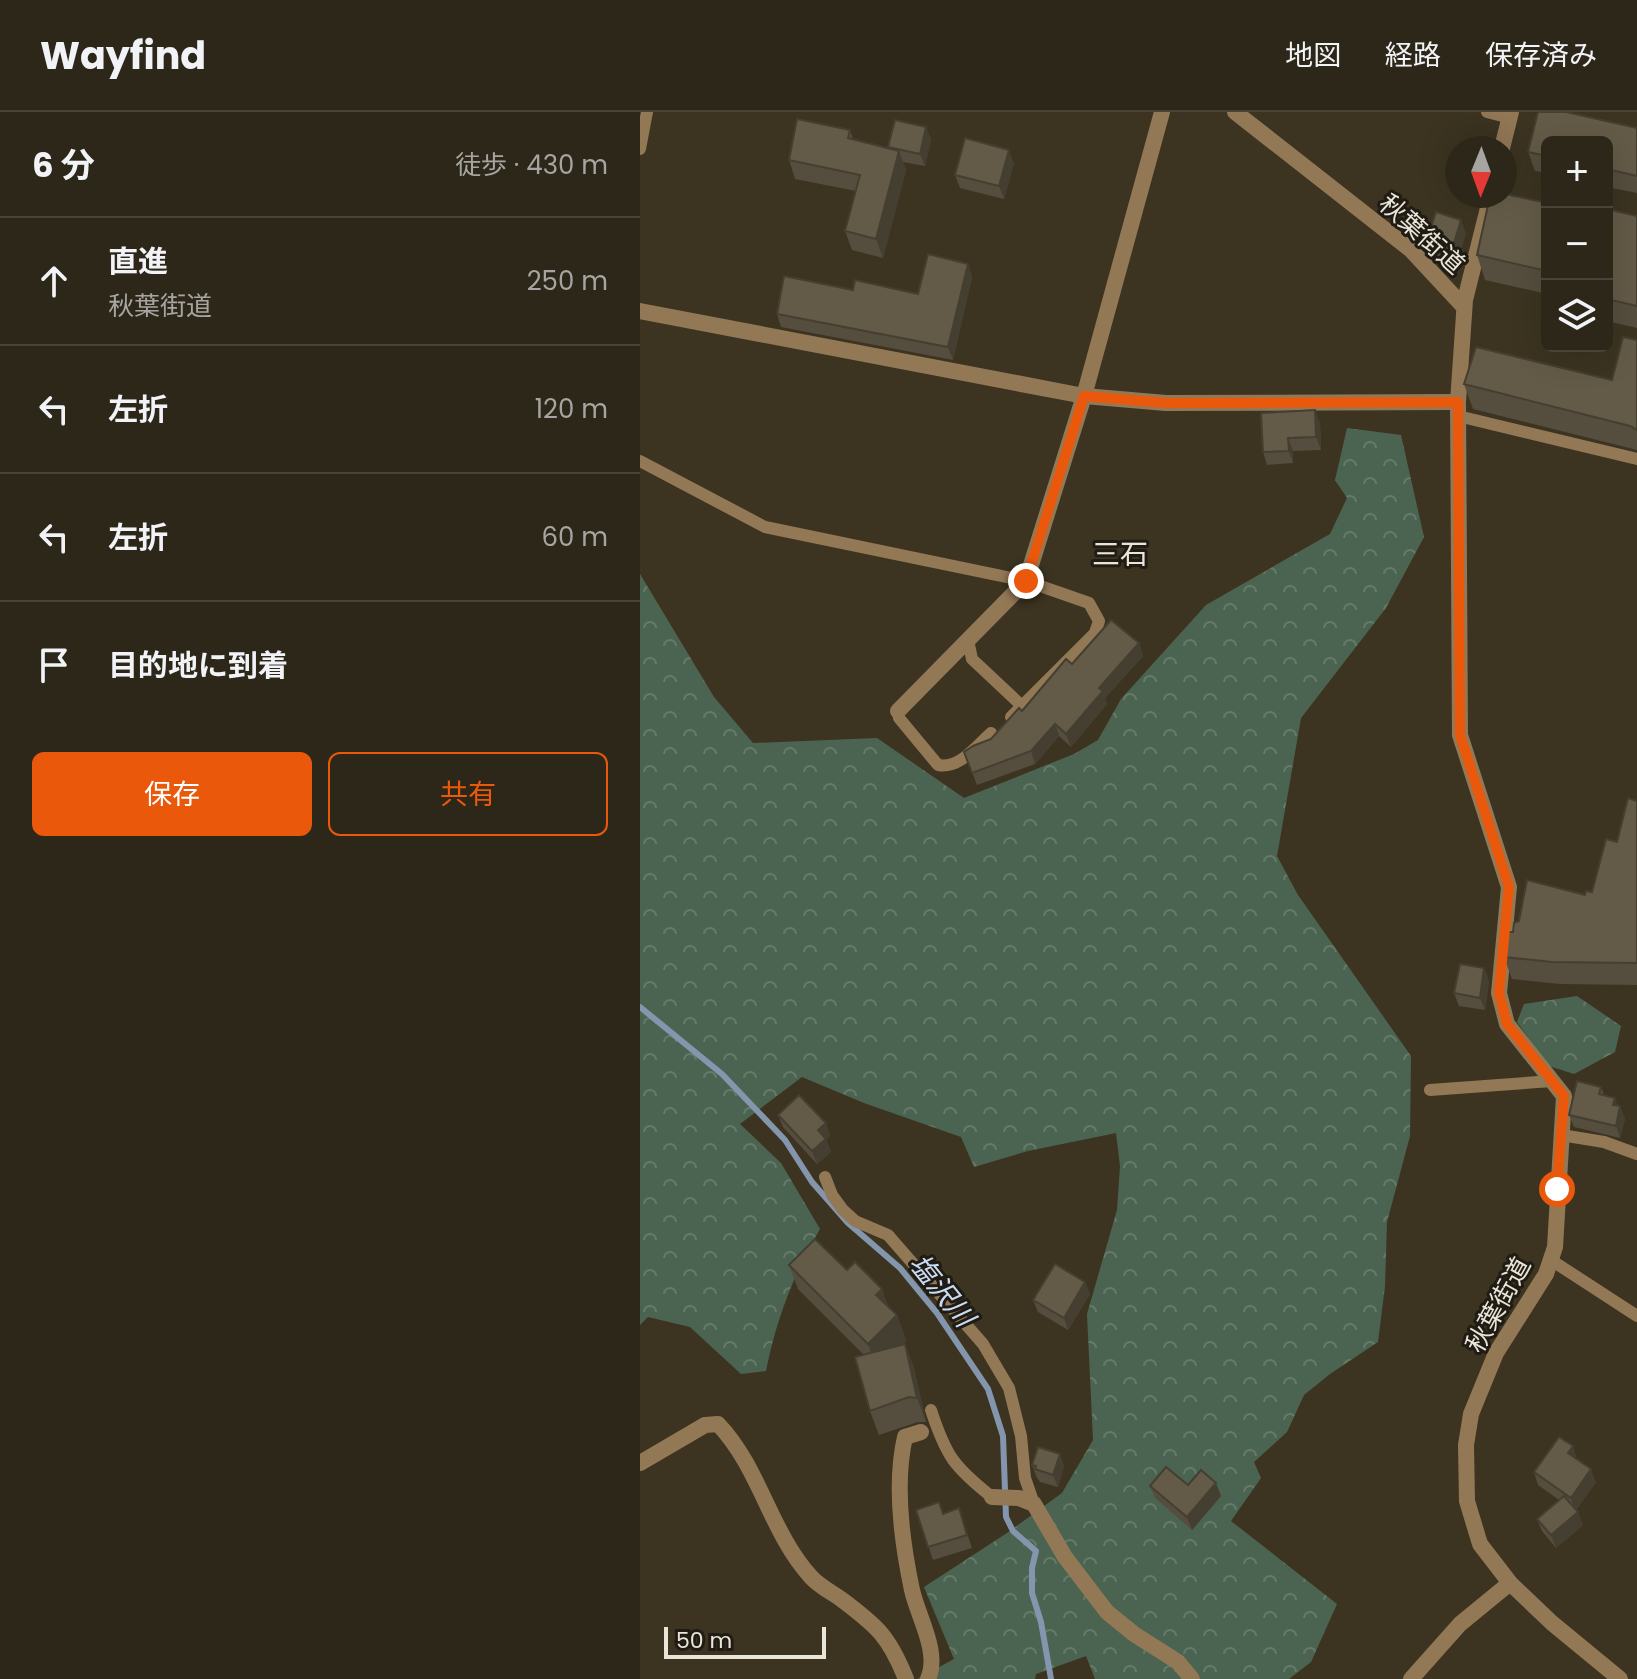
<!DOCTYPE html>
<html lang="ja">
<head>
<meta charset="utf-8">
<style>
  :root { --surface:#2d2719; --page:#393326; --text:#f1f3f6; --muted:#a7a5a2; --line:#484438; --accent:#ea580c }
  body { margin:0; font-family:Poppins,"Noto Sans JP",sans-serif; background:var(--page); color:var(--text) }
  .controls { position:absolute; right:24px; top:24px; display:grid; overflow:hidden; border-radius:12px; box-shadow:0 8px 32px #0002 }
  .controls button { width:72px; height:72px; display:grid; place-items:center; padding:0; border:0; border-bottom:2px solid var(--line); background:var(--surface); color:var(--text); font:40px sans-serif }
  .compass { position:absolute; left:805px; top:24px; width:72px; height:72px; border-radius:50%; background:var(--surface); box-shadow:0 8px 32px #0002; rotate:181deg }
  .scale { position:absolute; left:24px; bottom:20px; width:162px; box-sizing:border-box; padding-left:8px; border:4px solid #eae5d9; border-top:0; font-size:22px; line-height:28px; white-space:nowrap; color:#eae5d9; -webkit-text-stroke:6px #201c14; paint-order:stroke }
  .stop { position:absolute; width:24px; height:24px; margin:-18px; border:6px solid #ea580c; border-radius:50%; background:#fff }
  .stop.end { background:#ea580c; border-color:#fff; box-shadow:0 2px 8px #0008 }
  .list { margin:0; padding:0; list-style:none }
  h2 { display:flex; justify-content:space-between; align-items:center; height:104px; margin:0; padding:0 32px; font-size:34px }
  h2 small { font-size:26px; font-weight:400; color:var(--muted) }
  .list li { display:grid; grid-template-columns:52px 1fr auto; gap:24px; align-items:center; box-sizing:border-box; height:128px; padding:0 32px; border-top:2px solid var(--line) }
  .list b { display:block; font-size:30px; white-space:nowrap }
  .list p { margin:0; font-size:26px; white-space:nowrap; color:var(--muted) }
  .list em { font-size:26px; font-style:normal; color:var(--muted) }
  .actions { display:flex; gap:16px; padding:24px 32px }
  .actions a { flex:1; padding:18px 0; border:2px solid var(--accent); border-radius:12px; text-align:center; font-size:28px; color:var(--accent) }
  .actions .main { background:var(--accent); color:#fff }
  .icon { flex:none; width:44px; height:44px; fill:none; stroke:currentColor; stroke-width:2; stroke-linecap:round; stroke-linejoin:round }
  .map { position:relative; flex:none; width:997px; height:1567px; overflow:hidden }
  header { display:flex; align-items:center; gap:48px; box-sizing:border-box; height:112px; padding:0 40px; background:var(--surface); border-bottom:2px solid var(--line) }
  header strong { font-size:38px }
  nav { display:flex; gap:44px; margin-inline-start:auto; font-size:28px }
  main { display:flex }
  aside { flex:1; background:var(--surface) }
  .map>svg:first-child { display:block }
  .forest { fill:url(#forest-crowns) }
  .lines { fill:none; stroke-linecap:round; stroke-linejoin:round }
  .stream { stroke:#8496ae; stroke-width:6 }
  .lane { stroke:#937856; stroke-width:12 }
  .street { stroke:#937856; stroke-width:16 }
  .wall { fill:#554d3d }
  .shaded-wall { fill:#453f32 }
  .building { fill:#635a47; stroke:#453f32; stroke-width:2 }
  .route { stroke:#ea580c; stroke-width:10 }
  .labels { text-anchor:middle; stroke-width:6; stroke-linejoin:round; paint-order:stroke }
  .street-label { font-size:26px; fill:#eae5d9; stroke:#201c14 }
  .neighbourhood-label { font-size:28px; fill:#eae5d9; stroke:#201c14 }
  .water-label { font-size:28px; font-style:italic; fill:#cadcf5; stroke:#201c14 }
</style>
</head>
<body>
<header>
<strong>Wayfind</strong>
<nav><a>地図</a><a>経路</a><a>保存済み</a></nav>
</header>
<main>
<aside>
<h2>6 分<small>徒歩 · 430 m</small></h2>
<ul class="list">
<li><svg class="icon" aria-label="ahead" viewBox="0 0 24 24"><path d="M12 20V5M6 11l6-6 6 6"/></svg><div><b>直進</b><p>秋葉街道</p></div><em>250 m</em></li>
<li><svg class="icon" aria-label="left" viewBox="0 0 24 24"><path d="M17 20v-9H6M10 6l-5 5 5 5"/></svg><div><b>左折</b></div><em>120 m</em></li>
<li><svg class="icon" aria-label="left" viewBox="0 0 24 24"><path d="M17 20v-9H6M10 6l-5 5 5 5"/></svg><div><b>左折</b></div><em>60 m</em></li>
<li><svg class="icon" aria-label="arrive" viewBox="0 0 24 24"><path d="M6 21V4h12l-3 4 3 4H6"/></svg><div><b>目的地に到着</b></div></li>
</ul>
<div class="actions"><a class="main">保存</a><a>共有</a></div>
</aside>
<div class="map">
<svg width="997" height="1567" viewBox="0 0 997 1567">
  <defs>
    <pattern id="forest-crowns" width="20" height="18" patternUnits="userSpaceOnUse" patternTransform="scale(2)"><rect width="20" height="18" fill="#4b6451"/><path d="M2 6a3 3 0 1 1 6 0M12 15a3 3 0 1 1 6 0" fill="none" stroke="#657a69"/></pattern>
  </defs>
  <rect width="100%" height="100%" fill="#3c3421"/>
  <g class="forest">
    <path d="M707,316L761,323L784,425L746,496L661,606L637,744L658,783L771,944L770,1024L747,1110L745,1174L738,1230L690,1262L664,1283L647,1320L614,1350L621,1366L591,1409L697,1492L671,1550L649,1567H455L446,1544L396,1562L395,1567H277L314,1547L284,1475L367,1421L422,1381L453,1328L447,1202L477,1098L480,1054L476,1021L388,1039L334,1055L321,1025L224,991L162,965L100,1012L141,1051L180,1117C154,1161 136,1208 126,1259L101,1262L50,1215L8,1205L0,1213V462L74,585L113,631L237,626L324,686L434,642L458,628L481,587L566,493L690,422L707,386L695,368Z"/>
    <polygon points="937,884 981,914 975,940 934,962 909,954 877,910 884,892"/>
  </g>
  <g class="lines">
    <polyline class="stream" points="0,895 82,962 145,1028 172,1070 208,1111 260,1156 297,1201 348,1277 363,1324 366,1405 373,1419 396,1439 392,1456 392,1481 401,1510 411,1567"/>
    <g class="lane">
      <polyline points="847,0 870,6"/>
      <polyline points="0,37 7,0"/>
      <polyline points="818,304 997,347"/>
      <polyline points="0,349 125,415 386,469 449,491 459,509 455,521 371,605"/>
      <polyline points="328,528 332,547 382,594"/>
      <path d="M258,599L259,606L298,653C320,657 336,634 351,621"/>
      <polyline points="790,978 912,969"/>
      <polyline points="921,1023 964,1030 997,1042"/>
      <polyline points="185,1065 192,1083 203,1098 215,1109 248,1123 343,1232 369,1276 381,1324 385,1366 394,1392"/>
      <polyline points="911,1148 997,1204"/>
      <path d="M291,1298C306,1344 314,1355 352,1385"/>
    </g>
    <g class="street">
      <polyline points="595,0 771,138 824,195"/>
      <polyline points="862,36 871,0"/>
      <polyline points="851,84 825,188 818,290 820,623 869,775 859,881 867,912 924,984 915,1135 906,1162 856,1241 831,1302 826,1333 827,1389 840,1432 870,1471 912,1511 980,1567"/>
      <polyline points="0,199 444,284 526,291 818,290"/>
      <polyline points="258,599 386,469 444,284 522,0"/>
      <path d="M281,1320L265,1325C254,1372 262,1431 272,1478C278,1505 300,1540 288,1567"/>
      <path d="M0,1351L65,1313L78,1312C120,1356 130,1420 171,1465C179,1474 191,1480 201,1487C237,1514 249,1524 266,1567"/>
      <polyline points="352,1385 379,1386 394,1392 425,1445 467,1500 494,1522 538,1550 552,1567"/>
      <polyline points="771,1567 820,1512 870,1471"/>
    </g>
  </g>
  <g class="wall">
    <polygon points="898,0 926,0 997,16 997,81 967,75 967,30 907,30 907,61 895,59 888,40"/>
    <polygon points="286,15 291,28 285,54 263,50 266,58 243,146 212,138 205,119 216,79 155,67 149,48 210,18 213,27 249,36 248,35"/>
    <polygon points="374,51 364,87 320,76 315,63"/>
    <polygon points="907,91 907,182 845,168 837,143"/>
    <polygon points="967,97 997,104 997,216 967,209"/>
    <polygon points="826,121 815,157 799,152 791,143 786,131"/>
    <polygon points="328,152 332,165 313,248 141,215 137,202 213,178 278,182"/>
    <polygon points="997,228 997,338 833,297 824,272 972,268"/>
    <polygon points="680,311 681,338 653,339 653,351 627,353 623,340"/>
    <polygon points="499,531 503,544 465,586 467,592 431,635 419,624 395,652 337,673 324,640 351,627 432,552"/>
    <polygon points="997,689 997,873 920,872 872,867 864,845 873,820 952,780"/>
    <polygon points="844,856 849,869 845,898 819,894 814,881"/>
    <polygon points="961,975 964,983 980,994 985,1007 980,1026 934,1015 929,1003"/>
    <polygon points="138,1003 186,1011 190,1024 186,1027 191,1040 177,1052 143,1015"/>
    <polygon points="149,1153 207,1158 257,1203 266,1228 261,1233 265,1232 274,1256 286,1310 278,1310 239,1323 230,1299 224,1243 158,1177"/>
    <polygon points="445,1170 450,1182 428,1218 398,1200 393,1188"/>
    <polygon points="420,1342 424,1355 418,1375 400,1370 398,1367 397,1366 392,1353"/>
    <polygon points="937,1348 956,1370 936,1398 943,1413 916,1436 902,1419 897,1407 919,1388 898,1373 894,1360"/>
    <polygon points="548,1373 581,1384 552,1418 515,1386 510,1374"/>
    <polygon points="319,1396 332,1436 293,1448 276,1398 303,1402"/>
  </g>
  <g class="shaded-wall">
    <polygon points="286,15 291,28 285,54 280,42"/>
    <polygon points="369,38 374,51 364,87 359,74"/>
    <polygon points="259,39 266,58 243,146 236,127"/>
    <polygon points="821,108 826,121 815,157 810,144"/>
    <polygon points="328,152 332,165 313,248 308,235"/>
    <polygon points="675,298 680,311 681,338 676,325"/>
    <polygon points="648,326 653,339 653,351 649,339"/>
    <polygon points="499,531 503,544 465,586 467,592 431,635 426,622 459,576"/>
    <polygon points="415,612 419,624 395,652 391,639"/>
    <polygon points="844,856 849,869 845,898 840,886"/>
    <polygon points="975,986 979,998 980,994 985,1007 980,1026 976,1014 973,993"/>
    <polygon points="186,1011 190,1024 186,1027 191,1040 177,1052 172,1039 178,1018"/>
    <polygon points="445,1170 450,1182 428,1218 424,1206"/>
    <polygon points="242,1177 251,1202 236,1183"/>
    <polygon points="257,1203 266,1228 237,1256 228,1232"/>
    <polygon points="265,1232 274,1256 286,1310 277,1286"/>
    <polygon points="933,1334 937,1347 928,1341"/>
    <polygon points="420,1342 424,1355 418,1375 413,1363"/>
    <polygon points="951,1357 956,1370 935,1399 931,1386"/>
    <polygon points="576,1371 581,1384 552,1418 547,1405"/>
    <polygon points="938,1400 943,1413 916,1436 911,1423"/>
  </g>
  <g class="building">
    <polygon points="898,0 926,0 997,16 997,64 967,57 967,30 907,30 907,44 888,40"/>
    <polygon points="157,7 210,18 208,26 259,39 236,127 205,119 220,63 149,48"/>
    <polygon points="255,8 286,15 280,42 248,35"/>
    <polygon points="325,26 369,38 359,74 315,63"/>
    <polygon points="865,82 907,91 907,159 837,143 850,84 865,84"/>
    <polygon points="967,97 997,104 997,194 967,187"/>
    <polygon points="796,100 821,108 810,144 795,140 786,131"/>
    <polygon points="288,142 328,152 308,235 137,202 144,164 213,178 215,168 278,182"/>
    <polygon points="983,225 997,228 997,318 990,314 824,272 836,235 972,268"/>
    <polygon points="675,298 676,325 648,326 649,339 623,340 621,301"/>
    <polygon points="471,508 499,531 459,576 463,579 426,622 415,612 391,639 332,661 324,640 333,634 351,627 379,596 382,599 426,547 432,552"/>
    <polygon points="988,686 997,689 997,851 912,850 864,845 866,820 873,820 874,811 879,809 887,768 945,783 946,779 952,780 966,727 977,730"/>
    <polygon points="820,852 844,856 840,886 814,881"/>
    <polygon points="937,969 961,975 959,982 975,986 973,993 980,994 976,1014 929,1003"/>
    <polygon points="159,983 186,1011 178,1018 186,1027 172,1039 138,1003"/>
    <polygon points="175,1127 207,1158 215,1150 242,1177 236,1183 257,1203 228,1232 149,1153"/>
    <polygon points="415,1152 445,1170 424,1206 393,1188"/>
    <polygon points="265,1232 277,1286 269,1285 230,1299 215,1245"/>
    <polygon points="919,1325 933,1334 928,1341 951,1357 931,1386 894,1360"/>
    <polygon points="398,1335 420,1342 413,1363 395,1357 396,1354 392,1353"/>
    <polygon points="526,1355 548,1373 561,1358 576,1371 547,1405 510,1374"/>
    <polygon points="924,1384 938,1400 911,1423 897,1407"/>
    <polygon points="299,1390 303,1402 319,1396 327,1423 288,1435 276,1398"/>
  </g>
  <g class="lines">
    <polyline class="route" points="386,469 444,284 526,291 818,290 820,623 869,775 859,881 867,912 924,984 917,1077"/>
  </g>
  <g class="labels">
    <g class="street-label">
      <text transform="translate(782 122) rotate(42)" y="9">秋葉街道</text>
      <text transform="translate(858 1193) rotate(-61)" y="9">秋葉街道</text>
    </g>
    <g class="neighbourhood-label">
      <text x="480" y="452">三石</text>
    </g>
    <g class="water-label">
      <text transform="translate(302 1178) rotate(51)" y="10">塩沢川</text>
    </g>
  </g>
</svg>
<div class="controls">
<button>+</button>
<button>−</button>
<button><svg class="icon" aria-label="layers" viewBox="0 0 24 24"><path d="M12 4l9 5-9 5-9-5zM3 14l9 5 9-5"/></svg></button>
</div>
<svg class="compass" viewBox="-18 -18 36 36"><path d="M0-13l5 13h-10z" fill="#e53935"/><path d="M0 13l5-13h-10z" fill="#a7a5a2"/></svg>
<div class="scale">50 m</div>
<div class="stop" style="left:917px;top:1077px"></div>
<div class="stop end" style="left:386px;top:469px"></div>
</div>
</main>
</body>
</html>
